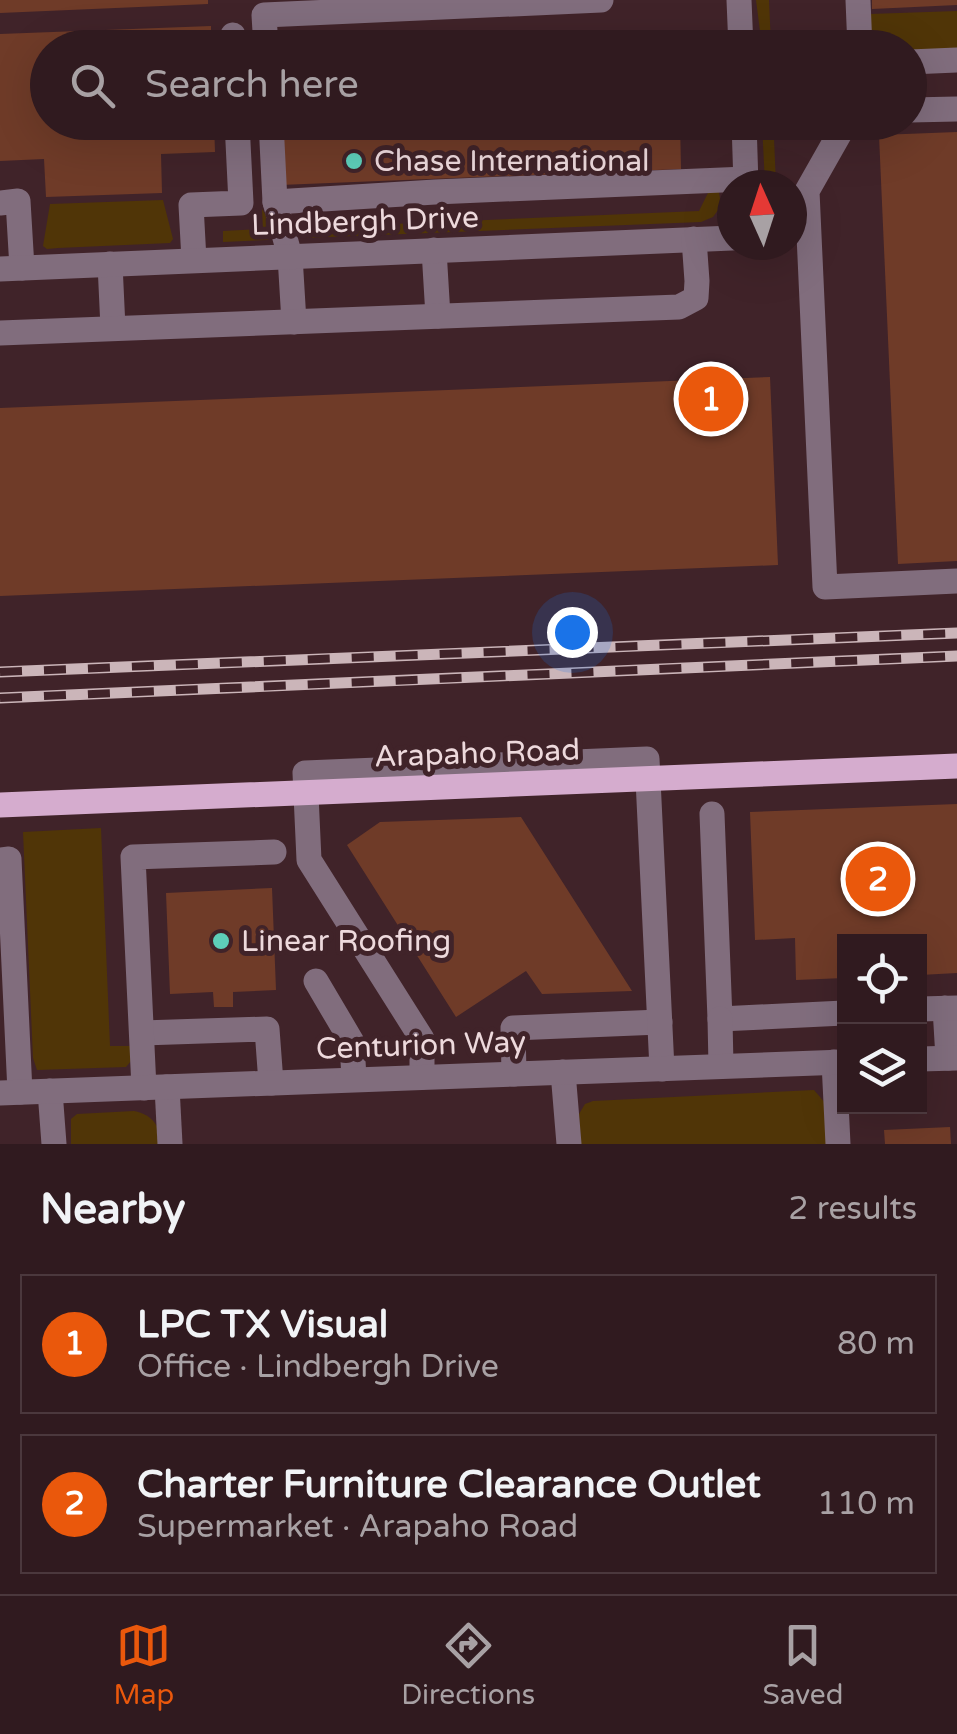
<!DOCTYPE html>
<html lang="en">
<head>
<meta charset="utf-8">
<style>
  :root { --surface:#301a1f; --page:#3c272c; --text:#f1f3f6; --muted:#a8a1a4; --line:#4b383d; --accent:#ea580c }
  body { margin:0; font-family:"Varela Round",sans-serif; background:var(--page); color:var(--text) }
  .controls { position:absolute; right:30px; bottom:30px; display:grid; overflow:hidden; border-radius:0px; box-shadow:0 10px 40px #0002 }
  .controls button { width:90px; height:90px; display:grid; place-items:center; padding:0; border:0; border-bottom:2px solid var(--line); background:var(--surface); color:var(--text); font:50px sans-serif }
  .compass { position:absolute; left:717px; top:170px; width:90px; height:90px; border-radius:50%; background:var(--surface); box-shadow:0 10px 40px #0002; rotate:357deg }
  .you { position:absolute; left:572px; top:632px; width:35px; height:35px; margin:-25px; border:8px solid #fff; border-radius:50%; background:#1a73e8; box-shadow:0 0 0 15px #1a73e833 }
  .badge { display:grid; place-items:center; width:65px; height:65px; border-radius:50%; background:var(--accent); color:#fff; font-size:32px; font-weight:700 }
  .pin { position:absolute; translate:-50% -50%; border:5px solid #fff; box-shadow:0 2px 10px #0006 }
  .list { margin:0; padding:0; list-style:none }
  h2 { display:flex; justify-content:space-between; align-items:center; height:130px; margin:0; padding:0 40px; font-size:42px }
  h2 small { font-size:32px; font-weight:400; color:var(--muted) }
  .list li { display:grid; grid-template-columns:65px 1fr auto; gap:30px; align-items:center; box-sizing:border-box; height:140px; margin:0 20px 20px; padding:0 20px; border:2px solid var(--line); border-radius:0px }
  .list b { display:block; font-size:38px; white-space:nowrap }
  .list p { margin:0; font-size:32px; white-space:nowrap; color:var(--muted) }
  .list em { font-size:32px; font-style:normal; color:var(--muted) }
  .icon { flex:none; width:55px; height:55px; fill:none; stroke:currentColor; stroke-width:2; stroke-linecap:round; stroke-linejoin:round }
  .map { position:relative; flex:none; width:957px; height:1144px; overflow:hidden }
  .search { position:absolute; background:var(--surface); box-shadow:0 10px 40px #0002; left:30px; right:30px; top:30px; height:110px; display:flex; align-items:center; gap:25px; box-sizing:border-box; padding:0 35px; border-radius:55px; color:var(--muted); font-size:38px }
  .sheet { height:450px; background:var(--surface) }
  nav { display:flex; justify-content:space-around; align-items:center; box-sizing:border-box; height:140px; border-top:2px solid var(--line); background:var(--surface); font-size:28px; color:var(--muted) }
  nav a { display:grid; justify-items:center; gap:5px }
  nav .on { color:var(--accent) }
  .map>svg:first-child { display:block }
  .green { fill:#503507 }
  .building { fill:#6f3b28 }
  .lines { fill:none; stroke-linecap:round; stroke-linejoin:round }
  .minor { stroke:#816d7d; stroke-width:25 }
  .rail-casing { stroke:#cbb5b9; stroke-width:11 }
  .rail { stroke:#402329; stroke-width:8; stroke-dasharray:22; stroke-linecap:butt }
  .major-bridge { stroke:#d5acce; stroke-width:25 }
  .poi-dot { fill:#5dceb9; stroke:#402329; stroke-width:4 }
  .labels { text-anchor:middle; stroke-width:10; stroke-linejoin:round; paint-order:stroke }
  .poi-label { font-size:30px; fill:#edd9dc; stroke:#402329; text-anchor:start }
  .street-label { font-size:30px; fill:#edd9dc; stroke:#402329 }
</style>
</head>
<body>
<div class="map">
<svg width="957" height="1144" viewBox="0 0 957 1144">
  <rect width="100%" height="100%" fill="#402329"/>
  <g class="green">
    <polygon points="756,0 769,0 771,45 851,42 849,47 762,47 757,37 760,31"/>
    <polygon points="957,11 957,50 910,52 910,48 871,46 870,14"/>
    <polygon points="762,123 821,123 821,134 774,138 776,185 765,185"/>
    <polygon points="709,191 719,192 721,206 713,217 701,222 303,238 300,235 299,228 699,211"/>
    <polygon points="163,200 173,239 170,243 58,248 47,249 43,246 50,204"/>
    <polygon points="262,209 274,229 271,238 267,240 223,242 223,231 263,229"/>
    <polygon points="101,828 110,1046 130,1046 131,1061 126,1067 37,1070 33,1058 23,832"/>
    <polygon points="814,1090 826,1104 828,1144 581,1144 579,1114 585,1104 593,1101"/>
    <path d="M134,1111C153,1115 160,1126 161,1144H71V1119L77,1114Z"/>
  </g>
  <g class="building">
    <polygon points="0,0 208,0 208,4 0,13"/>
    <polygon points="872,0 957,0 957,5 872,9"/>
    <polygon points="211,26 211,48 48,48 48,122 214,122 215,152 161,154 162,193 46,197 44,159 0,161 0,34"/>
    <polygon points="278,122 680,122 681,169 280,185"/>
    <polygon points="957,132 957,561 898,564 879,135"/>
    <polygon points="770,377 778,565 0,596 0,408"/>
    <polygon points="957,804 957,973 920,975 920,942 844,942 844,978 796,980 795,938 755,940 750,812"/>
    <polygon points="521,817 632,991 542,994 526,971 456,1017 347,845 380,822"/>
    <polygon points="272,888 276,990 233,992 233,1007 214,1007 213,992 170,994 166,893"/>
    <polygon points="950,1127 951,1144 885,1144 884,1130"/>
  </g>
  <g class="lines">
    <g class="minor">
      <polyline points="739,0 741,48"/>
      <polyline points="858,0 860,48"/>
      <polyline points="233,35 234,48"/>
      <polyline points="266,48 264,15 601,0"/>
      <polyline points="910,62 957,60"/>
      <polyline points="910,110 957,109"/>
      <polyline points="271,122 275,202 290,256 294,322"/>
      <polyline points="744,122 746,185"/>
      <polyline points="841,122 841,131 807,191 825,587 957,581"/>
      <polyline points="275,202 435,192 746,179"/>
      <polyline points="0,203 18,201 22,268"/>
      <polyline points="434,250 438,316"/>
      <polyline points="194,260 191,205 241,203 237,122"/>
      <polyline points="110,264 113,328"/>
      <polyline points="0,269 732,238"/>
      <polyline points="0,333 679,307 696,298 697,281 694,239"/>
      <polyline points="712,814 720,1019 844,1013"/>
      <polyline points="0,860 9,859 20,1092"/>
      <polyline points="316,981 352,1042 354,1079"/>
      <polyline points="945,1008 948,1058"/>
      <polyline points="920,1009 957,1008"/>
      <polyline points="720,1019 721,1066"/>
      <polyline points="142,1033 267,1029 271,1083"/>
      <polyline points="920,1059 957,1058"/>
      <polyline points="834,1062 838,1144"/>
      <polyline points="563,1072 569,1144"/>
      <polyline points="514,1074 513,1028 660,1022"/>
      <polyline points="422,1077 422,1039 309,860 305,773 647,759 662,1069"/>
      <polyline points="167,1087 170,1144"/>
      <polyline points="144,1088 133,857 274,852"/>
      <polyline points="50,1091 54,1144"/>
      <polyline points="0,1093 844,1062"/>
    </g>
    <defs>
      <g id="rail">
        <polyline points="0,672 957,633"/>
        <polyline points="0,698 957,656"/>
      </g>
    </defs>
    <use href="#rail" class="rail-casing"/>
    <use href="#rail" class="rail"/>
    <polyline class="major-bridge" points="0,805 957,766"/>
  </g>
  <g class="poi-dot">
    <circle cx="354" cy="161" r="10"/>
    <circle cx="221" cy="941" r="10"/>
  </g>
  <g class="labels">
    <g class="poi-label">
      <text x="374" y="171">Chase International</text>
      <text x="241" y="951">Linear Roofing</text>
    </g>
    <g class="street-label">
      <text transform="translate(365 221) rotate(-2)" y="10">Lindbergh Drive</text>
      <text transform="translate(477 753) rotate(-2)" y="10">Arapaho Road</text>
      <text transform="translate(421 1045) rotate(-2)" y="10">Centurion Way</text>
    </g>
  </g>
</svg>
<div class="controls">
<button><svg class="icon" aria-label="locate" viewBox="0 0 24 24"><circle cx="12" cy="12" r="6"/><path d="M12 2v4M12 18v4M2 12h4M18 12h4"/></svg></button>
<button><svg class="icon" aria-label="layers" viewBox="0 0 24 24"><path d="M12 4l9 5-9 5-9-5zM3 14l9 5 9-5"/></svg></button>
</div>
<svg class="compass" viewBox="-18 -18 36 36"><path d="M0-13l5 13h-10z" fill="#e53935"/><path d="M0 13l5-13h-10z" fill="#a8a1a4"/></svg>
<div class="you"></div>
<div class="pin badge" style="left:711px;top:399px">1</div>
<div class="pin badge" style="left:878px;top:879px">2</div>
<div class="search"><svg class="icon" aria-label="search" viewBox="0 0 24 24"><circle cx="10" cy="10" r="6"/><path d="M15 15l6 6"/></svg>Search here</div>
</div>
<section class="sheet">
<h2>Nearby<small>2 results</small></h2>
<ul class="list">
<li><span class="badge">1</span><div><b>LPC TX Visual</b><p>Office · Lindbergh Drive</p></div><em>80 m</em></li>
<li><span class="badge">2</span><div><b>Charter Furniture Clearance Outlet</b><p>Supermarket · Arapaho Road</p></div><em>110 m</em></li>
</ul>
</section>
<nav>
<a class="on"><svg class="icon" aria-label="map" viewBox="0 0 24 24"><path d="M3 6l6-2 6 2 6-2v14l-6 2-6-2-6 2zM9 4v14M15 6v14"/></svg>Map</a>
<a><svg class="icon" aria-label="directions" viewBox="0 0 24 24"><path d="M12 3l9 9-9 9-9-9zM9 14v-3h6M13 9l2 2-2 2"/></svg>Directions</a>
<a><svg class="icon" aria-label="saved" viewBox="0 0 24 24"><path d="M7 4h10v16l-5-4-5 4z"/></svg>Saved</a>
</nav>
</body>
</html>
